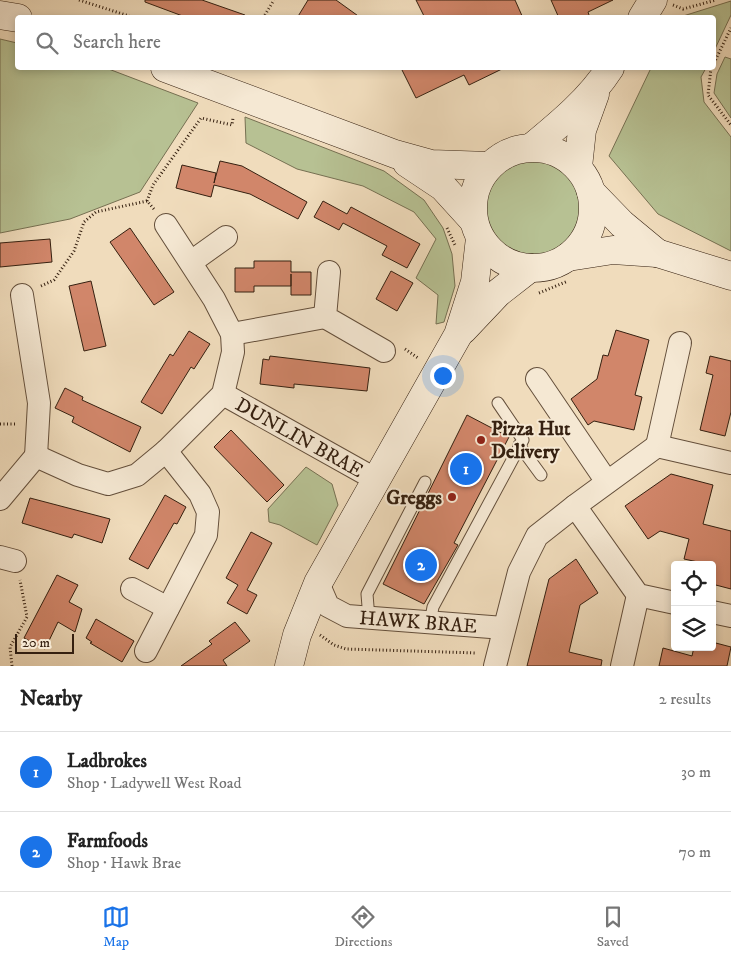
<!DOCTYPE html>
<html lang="en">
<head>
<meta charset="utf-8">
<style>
  :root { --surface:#fff; --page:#f2f2f2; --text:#222; --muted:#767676; --line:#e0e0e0; --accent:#1a73e8 }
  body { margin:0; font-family:"IM FELL DW Pica",serif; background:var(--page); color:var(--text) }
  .controls { position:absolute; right:15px; bottom:15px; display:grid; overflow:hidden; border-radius:5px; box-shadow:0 2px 8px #0003 }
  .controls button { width:45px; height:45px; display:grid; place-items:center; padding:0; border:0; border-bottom:1px solid var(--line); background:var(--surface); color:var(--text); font:25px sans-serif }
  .scale { position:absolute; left:15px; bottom:12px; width:59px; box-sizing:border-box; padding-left:5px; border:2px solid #352010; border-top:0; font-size:14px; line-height:18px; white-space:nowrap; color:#352010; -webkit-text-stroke:4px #f5e8d3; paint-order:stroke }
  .you { position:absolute; left:442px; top:375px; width:18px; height:18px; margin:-12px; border:4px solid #fff; border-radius:50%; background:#1a73e8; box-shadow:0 0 0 8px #1a73e833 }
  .badge { display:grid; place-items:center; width:32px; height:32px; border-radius:50%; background:var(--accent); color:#fff; font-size:16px; font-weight:700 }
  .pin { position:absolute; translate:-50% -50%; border:2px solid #fff; box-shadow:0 1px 5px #0006 }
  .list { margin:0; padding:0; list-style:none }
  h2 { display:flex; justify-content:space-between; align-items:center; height:65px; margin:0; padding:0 20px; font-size:21px }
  h2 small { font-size:16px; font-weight:400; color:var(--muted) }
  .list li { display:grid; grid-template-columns:32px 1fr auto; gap:15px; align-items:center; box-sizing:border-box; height:80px; padding:0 20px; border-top:1px solid var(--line) }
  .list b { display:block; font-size:19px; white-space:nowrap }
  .list p { margin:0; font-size:16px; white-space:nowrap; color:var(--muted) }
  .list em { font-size:16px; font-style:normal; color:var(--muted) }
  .icon { flex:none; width:28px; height:28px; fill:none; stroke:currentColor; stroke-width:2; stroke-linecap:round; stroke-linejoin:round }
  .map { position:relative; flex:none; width:731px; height:666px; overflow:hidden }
  .search { position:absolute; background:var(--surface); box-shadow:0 2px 8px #0003; left:15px; right:15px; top:15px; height:55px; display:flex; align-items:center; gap:12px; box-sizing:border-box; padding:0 18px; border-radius:5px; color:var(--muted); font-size:19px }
  .sheet { height:225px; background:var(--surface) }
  nav { display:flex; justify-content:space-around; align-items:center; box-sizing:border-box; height:70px; border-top:1px solid var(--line); background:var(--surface); font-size:14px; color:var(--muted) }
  nav a { display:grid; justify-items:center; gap:2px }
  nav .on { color:var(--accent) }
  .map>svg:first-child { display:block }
  .green { fill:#b7c193; stroke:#767052 }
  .building { fill:#d1866a; stroke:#352010 }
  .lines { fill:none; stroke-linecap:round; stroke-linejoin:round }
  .lane-casing { stroke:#644f3b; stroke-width:13 }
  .street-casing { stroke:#644f3b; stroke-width:24 }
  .secondary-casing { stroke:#352010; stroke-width:29 }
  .path { stroke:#352010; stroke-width:3; stroke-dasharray:1 2.5; stroke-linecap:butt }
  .lane { stroke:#f5e8d3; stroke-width:11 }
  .street { stroke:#f5e8d3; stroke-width:22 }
  .secondary { stroke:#f5e8d3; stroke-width:28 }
  .poi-dot { fill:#8f2418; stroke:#f5e8d3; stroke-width:2 }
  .labels { text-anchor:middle; stroke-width:4; stroke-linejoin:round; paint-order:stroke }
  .poi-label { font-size:20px; font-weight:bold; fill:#352010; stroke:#f5e8d3; text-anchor:start }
  .street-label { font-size:20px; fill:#352010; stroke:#f5e8d3 }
</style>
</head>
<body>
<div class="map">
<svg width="731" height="666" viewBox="0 0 731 666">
  <rect width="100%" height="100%" fill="#f0dcbc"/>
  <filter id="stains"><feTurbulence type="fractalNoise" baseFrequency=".004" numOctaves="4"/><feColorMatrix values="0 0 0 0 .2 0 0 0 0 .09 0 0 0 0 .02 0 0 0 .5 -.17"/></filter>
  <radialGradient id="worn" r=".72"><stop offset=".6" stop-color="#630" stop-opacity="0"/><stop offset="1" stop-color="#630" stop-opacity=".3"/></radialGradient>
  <g class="green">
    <polygon points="731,1 731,15 714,51 714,18 680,17"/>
    <polygon points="0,39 17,43 18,68 106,68 198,103 140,192 70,219 0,233"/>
    <polygon points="725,57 731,59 731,118 714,93 717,74"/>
    <polygon points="651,68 706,68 701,77 704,102 731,137 731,251 658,214 609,156"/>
    <polygon points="245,117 384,171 424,200 443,228 452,254 455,286 444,322 436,324 438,295 416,278 436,239 414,212 363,186 297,169 246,143"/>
    <circle cx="534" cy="207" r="52"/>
    <polygon points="306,467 332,484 338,505 317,545 280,525 269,522 268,509"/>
  </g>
  <g class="building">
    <polygon points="145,0 202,0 245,15 245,18 188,18 145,2"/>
    <polygon points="308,0 336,0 361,18 297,18"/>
    <polygon points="416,0 515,0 523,18 425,18"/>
    <polygon points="551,0 613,0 588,12 590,18 559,18"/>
    <polygon points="401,68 504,68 469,85 464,75 416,98"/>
    <polygon points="220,161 242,166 307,202 298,219 250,194 214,185 211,197 176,188 182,165 216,173 214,183"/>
    <polygon points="323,201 347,214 351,207 420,244 407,268 382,255 387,246 343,223 339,230 314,217"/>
    <polygon points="130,228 174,292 154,305 110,242"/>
    <polygon points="50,239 52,262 0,267 0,243"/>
    <polygon points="254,261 291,261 291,272 311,272 311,295 291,295 291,274 291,286 254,286 254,292 235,292 235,268 254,268"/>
    <polygon points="391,271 413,283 397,311 376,299"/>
    <polygon points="91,281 106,346 84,351 69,286"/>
    <polygon points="616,330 649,340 635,395 642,397 634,430 594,421 588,425 571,399 597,379 603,355 608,356"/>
    <polygon points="189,331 210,344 194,369 191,367 162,414 141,402 170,354 173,356"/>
    <polygon points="270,356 370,368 367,391 294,384 294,388 260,384 263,359 269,360"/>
    <polygon points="710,356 731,361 731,412 725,436 700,430 713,375 706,373"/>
    <polygon points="65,388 83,397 82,400 141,427 130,452 72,422 74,417 55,408"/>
    <polygon points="467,415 509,437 454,543 458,545 424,604 383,584"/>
    <polygon points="231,430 284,485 267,502 214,447"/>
    <polygon points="671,474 713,485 703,524 731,531 731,589 712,584 712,565 684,559 689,539 660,531 648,539 625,506"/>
    <polygon points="165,495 186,507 177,524 174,523 148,569 129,559"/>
    <polygon points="30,498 110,519 102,543 74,534 72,538 22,523"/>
    <polygon points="251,532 272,543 247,590 257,595 247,614 227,603 238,585 226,578"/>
    <polygon points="576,559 598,593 580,605 569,652 602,660 601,666 527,666 549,579"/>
    <polygon points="57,575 78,585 69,602 82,609 75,632 58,622 45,649 24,638"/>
    <polygon points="96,619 134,641 122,662 90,643 92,642 86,638"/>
    <polygon points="235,622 250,641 223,660 227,666 181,666 212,644 209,641"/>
    <polygon points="712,642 731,647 727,666 659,666 663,648 692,656 694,647 712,647"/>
  </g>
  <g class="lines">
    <defs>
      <g id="lane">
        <polyline points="519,445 541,475"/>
        <polyline points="369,619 367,594 425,482"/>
        <polyline points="430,623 433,607 523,440 498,403"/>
      </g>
      <g id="street">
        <polyline points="191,262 226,237"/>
        <polyline points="329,272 325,317 384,351"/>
        <polyline points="22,295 39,403 36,456"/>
        <polyline points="232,334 325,317"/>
        <polyline points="537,379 607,482"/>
        <path id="s1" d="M223,394L375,479"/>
        <polyline points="657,446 680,343"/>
        <polyline points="0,499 36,456 78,475 108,484 137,475 166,451 223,394 233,352 232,334 214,299 166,225"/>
        <polyline points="575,506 638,595 675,603"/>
        <polyline points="0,557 15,561"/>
        <path id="s2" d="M318,583L328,606L347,616L504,628"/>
        <polyline points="132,589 168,608"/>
        <polyline points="712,612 731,616"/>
        <polyline points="146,651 206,535 208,512 200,494 166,451"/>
        <polyline points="495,666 519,572 537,536 575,506 657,446 731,463"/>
        <polyline points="622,666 638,595"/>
      </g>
      <g id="secondary">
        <polyline points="0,15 18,18"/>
        <polyline points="642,18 653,0"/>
        <polyline points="165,68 395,154 431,164 489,166"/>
        <path d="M532,147C561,123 590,99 610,68"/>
        <circle cx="533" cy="208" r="60"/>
        <polyline points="407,163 443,187 473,220"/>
        <polyline points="578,167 582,130 595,94"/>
        <polyline points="591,192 622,224 657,253"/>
        <polyline points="568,257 613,250 657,253 731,276"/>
        <polyline points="463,330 498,293 530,268"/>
        <polyline points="289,666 297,635 318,583 458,335 475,282 480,238"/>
      </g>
    </defs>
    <use href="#lane" class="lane-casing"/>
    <use href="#street" class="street-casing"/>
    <use href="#secondary" class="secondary-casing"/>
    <g class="path">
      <polyline points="79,0 135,18"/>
      <polyline points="673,5 683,9 716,0"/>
      <polyline points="263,18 274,0"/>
      <polyline points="714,63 731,28"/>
      <polyline points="711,68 708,95 731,125"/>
      <polyline points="147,201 153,185 201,118 232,125 233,118"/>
      <polyline points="447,228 455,245"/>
      <polyline points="41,286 54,280 74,251 84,222 96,212 147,201 154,209"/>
      <polyline points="539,293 568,281"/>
      <polyline points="405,349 418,358"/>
      <polyline points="0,424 17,424"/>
      <polyline points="320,635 334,645 346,649 477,653"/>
      <polyline points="12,666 10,647 27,617 20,580"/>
    </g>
    <use href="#lane" class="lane"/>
    <use href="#street" class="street"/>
    <use href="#secondary" class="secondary"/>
  </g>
  <g class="poi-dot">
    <circle cx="481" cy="440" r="5"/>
    <circle cx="452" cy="497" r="5"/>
  </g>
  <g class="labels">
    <g class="poi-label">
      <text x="491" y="435">Pizza Hut<tspan x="491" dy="23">Delivery</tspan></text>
      <text x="442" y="504" text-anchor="end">Greggs</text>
    </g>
    <g class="street-label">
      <text dy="7" stroke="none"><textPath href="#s1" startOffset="88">DUNLIN BRAE</textPath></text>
      <text dy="7" stroke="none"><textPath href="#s2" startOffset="118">HAWK BRAE</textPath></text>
    </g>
  </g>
  <rect width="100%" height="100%" filter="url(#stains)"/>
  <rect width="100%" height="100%" fill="url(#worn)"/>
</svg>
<div class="controls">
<button><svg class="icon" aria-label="locate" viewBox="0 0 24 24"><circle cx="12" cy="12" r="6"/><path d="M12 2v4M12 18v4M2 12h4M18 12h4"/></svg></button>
<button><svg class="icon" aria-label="layers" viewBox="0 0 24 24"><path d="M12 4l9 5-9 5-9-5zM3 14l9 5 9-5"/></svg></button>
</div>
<div class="scale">20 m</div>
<div class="you"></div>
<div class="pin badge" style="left:466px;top:469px">1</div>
<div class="pin badge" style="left:421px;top:565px">2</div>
<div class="search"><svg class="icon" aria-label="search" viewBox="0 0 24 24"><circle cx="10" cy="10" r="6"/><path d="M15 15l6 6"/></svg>Search here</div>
</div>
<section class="sheet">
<h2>Nearby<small>2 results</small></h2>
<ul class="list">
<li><span class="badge">1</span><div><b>Ladbrokes</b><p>Shop · Ladywell West Road</p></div><em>30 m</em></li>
<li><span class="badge">2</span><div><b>Farmfoods</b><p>Shop · Hawk Brae</p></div><em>70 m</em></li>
</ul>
</section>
<nav>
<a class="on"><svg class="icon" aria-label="map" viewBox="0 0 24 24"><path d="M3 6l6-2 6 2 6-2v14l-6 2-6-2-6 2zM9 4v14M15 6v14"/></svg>Map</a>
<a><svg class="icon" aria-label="directions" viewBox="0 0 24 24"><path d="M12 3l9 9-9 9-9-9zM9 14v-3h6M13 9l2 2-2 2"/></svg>Directions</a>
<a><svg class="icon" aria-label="saved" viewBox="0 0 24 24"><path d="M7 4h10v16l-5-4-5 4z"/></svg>Saved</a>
</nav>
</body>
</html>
